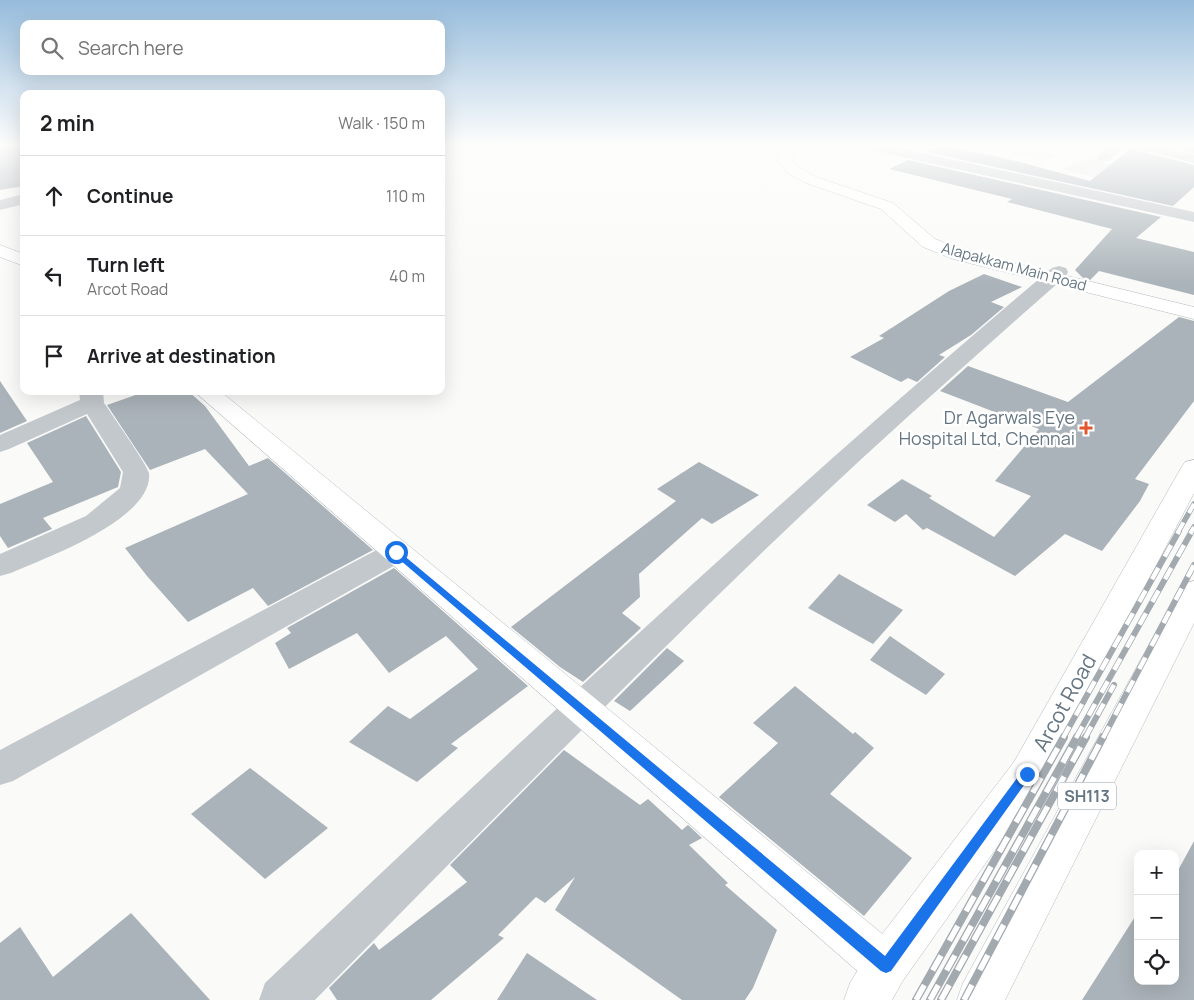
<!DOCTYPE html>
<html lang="en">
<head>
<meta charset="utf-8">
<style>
  :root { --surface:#fff; --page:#f2f2f2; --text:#202124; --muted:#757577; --line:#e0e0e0 }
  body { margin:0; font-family:Manrope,sans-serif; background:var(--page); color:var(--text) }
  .controls { position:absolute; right:15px; bottom:15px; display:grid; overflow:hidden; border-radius:10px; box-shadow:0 5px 20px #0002 }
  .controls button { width:45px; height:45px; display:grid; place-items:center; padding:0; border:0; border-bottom:1px solid var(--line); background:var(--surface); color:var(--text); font:25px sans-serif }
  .stop { position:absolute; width:15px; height:15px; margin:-11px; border:4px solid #1a73e8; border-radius:50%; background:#fff }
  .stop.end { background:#1a73e8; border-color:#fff; box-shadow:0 1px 5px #0008 }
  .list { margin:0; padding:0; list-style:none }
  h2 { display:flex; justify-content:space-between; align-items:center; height:65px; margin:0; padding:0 20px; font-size:21px }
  h2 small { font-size:16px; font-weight:400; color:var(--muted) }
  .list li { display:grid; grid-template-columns:32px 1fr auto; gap:15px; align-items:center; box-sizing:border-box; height:80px; padding:0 20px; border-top:1px solid var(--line) }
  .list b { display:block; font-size:19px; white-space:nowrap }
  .list p { margin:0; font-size:16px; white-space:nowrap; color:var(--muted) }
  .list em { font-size:16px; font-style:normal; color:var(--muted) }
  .icon { flex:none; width:28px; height:28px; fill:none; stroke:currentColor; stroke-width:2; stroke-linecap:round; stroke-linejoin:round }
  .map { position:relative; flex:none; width:1194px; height:1000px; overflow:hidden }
  .search { position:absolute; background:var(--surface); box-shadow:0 5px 20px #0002; left:20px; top:20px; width:425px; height:55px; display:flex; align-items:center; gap:12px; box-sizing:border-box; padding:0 18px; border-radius:10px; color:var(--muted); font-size:19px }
  .panel { position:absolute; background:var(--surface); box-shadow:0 5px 20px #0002; left:20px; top:90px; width:425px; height:305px; border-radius:10px }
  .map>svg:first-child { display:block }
  .built { fill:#e8e9e9 }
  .building { fill:#aab3b9 }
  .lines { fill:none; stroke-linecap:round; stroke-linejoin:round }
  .secondary-casing { stroke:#b3babf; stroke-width:1 }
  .primary-casing { stroke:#b5babe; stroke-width:1 }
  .street { fill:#c3c8cc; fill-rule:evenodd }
  .secondary { fill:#fff; fill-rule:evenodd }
  .primary { fill:#fff; fill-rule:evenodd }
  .rail-far2-casing { stroke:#a2aab0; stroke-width:5.5 }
  .rail-far1-casing { stroke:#a2aab0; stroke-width:6 }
  .rail-casing { stroke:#a2aab0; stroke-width:8 }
  .rail-far2 { stroke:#fff; stroke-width:4; stroke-dasharray:11; stroke-linecap:butt }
  .rail-far1 { stroke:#fff; stroke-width:4.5; stroke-dasharray:13; stroke-linecap:butt }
  .rail { stroke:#fff; stroke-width:5.5; stroke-dasharray:17; stroke-linecap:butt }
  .route { fill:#1a73e8 }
  .poi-dot { fill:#e4572e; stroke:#fff; stroke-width:2 }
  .labels { text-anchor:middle; stroke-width:5; stroke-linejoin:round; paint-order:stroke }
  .far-street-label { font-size:15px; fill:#657683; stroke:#fff }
  .shield { fill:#fff; stroke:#939fa8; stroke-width:1 }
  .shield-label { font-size:16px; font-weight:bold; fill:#657683 }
  .poi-label { font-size:18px; fill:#657683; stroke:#fff; text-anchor:end }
  .near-street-label { font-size:21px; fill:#657683; stroke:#fff }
</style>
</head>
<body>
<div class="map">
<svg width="1194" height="1000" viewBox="0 0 1194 1000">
  <rect width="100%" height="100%" fill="#fafaf8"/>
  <g class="built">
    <polygon points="1024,147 1060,154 1042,161 1014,153"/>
    <polygon points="1090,158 1127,169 1104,180 1062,169"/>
  </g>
  <g class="building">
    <polygon points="0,145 24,145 24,186 0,190"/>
    <polygon points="940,145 1012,160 1090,181 1133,147 1136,150 1194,165 1194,187 1173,206 926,152"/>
    <polygon points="1164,145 1194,145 1194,153"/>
    <polygon points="908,160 1161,217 1136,238 1194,252 1194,295 1099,271 1090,280 1083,278 1075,270 1112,229 1007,202 1012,199 889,169"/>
    <polygon points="984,274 1022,287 991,302 1004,307 971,335 939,355 945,357 917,382 908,378 901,382 850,357 884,338 879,336 949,291"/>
    <polygon points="1179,317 1194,321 1194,401 1135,479 1149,484 1140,501 1102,551 1065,534 1015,576 927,528 923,530 906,514 895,522 867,505 902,479 932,496 929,498 994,537 1031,496 995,481 1039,429 940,391 968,366 1068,402"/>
    <polygon points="0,381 27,421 0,433"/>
    <polygon points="147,391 188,391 205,406 249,466 268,458 373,550 268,606 253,588 188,622 147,576 125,548 248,494 205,449 150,470 107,405"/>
    <polygon points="86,416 121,472 118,487 43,518 52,529 8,548 0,536 0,504 53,482 27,443"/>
    <polygon points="699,462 759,495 712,524 702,518 639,574 640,597 622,613 641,628 583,682 560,667 511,627 676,501 657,489"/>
    <polygon points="394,568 528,686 451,744 458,748 417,782 349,742 388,706 410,719 478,669 446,636 389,673 357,633 289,669 275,643 291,633 287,628"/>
    <polygon points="839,574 903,610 873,644 808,608"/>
    <polygon points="890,636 945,674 926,695 870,660"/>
    <polygon points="667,648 684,661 630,711 614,701"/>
    <polygon points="795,686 853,734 855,732 874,748 830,794 912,858 864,916 719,797 778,743 753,723"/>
    <polygon points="564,750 640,805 648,799 682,830 688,825 702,838 689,845 728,883 725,885 777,930 753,988 745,1000 682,1000 555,910 575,877 545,903 536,897 498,935 504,938 431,1000 337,1000 329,988 374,943 379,950 467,882 450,865"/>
    <polygon points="250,768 328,828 265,879 191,814"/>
    <polygon points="1194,841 1194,1000 1082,1000 1138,912 1138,981 1175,981 1175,876"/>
    <polygon points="131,913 210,1000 0,1000 0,943 20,927 53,977"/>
    <polygon points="527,953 597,1000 497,1000"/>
  </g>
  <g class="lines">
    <defs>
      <g id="secondary">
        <polygon points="787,145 801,145 793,155 792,160 798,167 816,177 893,203 935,239 965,251 1194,307 1194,319 953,259 923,247 881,209 806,183 788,173 778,161 779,155"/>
        <polygon points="0,245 24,254 24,266 0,257"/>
        <polygon points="194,391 220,391 902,950 909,966 902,982 886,989 870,982"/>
      </g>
      <g id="primary">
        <polygon points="1194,460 1194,493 1040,786 902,982 892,1000 844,1000 850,983 870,950 1014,762 1181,468 1185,462"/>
        <polygon points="1194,581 1194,623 1005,1000 957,1000 963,983 1178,592 1183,584"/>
      </g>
    </defs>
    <use href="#secondary" class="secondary-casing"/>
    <use href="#primary" class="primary-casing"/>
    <g class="street">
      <polygon points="860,145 886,145 1194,212 1194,222 867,149"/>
      <polygon points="1110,145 1125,145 1109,161 1099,161 1097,158"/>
      <polygon points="1134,145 1157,145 1194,155 1194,163 1136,148"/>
      <polygon points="24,194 24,204 0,210 0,200"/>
      <path d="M1059,266L1066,268L1068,272L1066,276C966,364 867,452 771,544C616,693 466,847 315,1000H259L265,983C522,739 781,497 1052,268Z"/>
      <path d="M79,391H103L104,403C111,413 148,466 149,473C154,519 45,558 11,573L0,576V554L86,516L120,488L123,472L87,414L9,449L0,452V435L80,400Z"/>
      <polygon points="396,542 406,545 411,552 406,559 13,781 0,785 0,750 386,545"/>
    </g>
    <use href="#secondary" class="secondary"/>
    <use href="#primary" class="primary"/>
    <defs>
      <g id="rail-far2">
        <polyline points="1178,532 1194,504"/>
        <polyline points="1191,532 1194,527"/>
      </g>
      <g id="rail-far1">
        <polyline points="1063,738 1179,531"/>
        <polyline points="1076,738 1192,531"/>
        <polyline points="1085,738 1114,685"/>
        <polyline points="1103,738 1194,565"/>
      </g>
      <g id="rail">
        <polyline points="916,1000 1064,737"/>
        <polyline points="930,1000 1077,737"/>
        <polyline points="941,1000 1086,737"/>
        <polyline points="964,1000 1103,737"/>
      </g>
    </defs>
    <use href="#rail-far2" class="rail-far2-casing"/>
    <use href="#rail-far1" class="rail-far1-casing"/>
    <use href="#rail" class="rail-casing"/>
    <use href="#rail-far2" class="rail-far2"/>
    <use href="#rail-far1" class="rail-far1"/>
    <use href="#rail" class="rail"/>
  </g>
  <linearGradient id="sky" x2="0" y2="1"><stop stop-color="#96bcdc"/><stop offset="0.51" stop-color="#fdfdfc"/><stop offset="1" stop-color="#fdfdfc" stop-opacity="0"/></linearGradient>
  <rect width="1194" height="285" fill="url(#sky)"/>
  <polygon class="route" points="396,549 885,956 1023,770 1031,770 1032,774 891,971 886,973 881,971 393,554 392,552"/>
  <path class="poi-dot" d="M1083.5 420.5h5v5h5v5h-5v5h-5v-5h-5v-5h5z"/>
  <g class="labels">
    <g class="far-street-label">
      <text transform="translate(1014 267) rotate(15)" y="5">Alapakkam Main Road</text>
    </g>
    <rect class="shield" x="1058" y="782.5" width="58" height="27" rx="4"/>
    <g class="shield-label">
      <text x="1087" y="802">SH113</text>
    </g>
    <g class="poi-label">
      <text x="1075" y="424">Dr Agarwals Eye<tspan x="1075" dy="21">Hospital Ltd, Chennai</tspan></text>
    </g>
    <g class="near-street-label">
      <text transform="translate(1065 703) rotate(-61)" y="7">Arcot Road</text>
    </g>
  </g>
</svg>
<div class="controls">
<button>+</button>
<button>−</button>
<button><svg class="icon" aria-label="locate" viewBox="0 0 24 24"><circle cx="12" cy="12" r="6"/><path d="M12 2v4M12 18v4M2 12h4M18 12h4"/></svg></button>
</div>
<div class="stop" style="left:396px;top:552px"></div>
<div class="stop end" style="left:1027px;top:774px"></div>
<div class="search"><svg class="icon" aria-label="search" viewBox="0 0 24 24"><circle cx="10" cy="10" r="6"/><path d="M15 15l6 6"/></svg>Search here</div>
<section class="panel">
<h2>2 min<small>Walk · 150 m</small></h2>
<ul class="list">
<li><svg class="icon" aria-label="ahead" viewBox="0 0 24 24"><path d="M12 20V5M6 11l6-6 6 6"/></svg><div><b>Continue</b></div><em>110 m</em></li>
<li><svg class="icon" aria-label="left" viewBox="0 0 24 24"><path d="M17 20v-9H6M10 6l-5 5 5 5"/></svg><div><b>Turn left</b><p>Arcot Road</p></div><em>40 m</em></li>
<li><svg class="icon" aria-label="arrive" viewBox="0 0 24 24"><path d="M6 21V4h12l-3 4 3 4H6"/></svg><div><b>Arrive at destination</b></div></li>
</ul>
</section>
</div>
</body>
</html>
